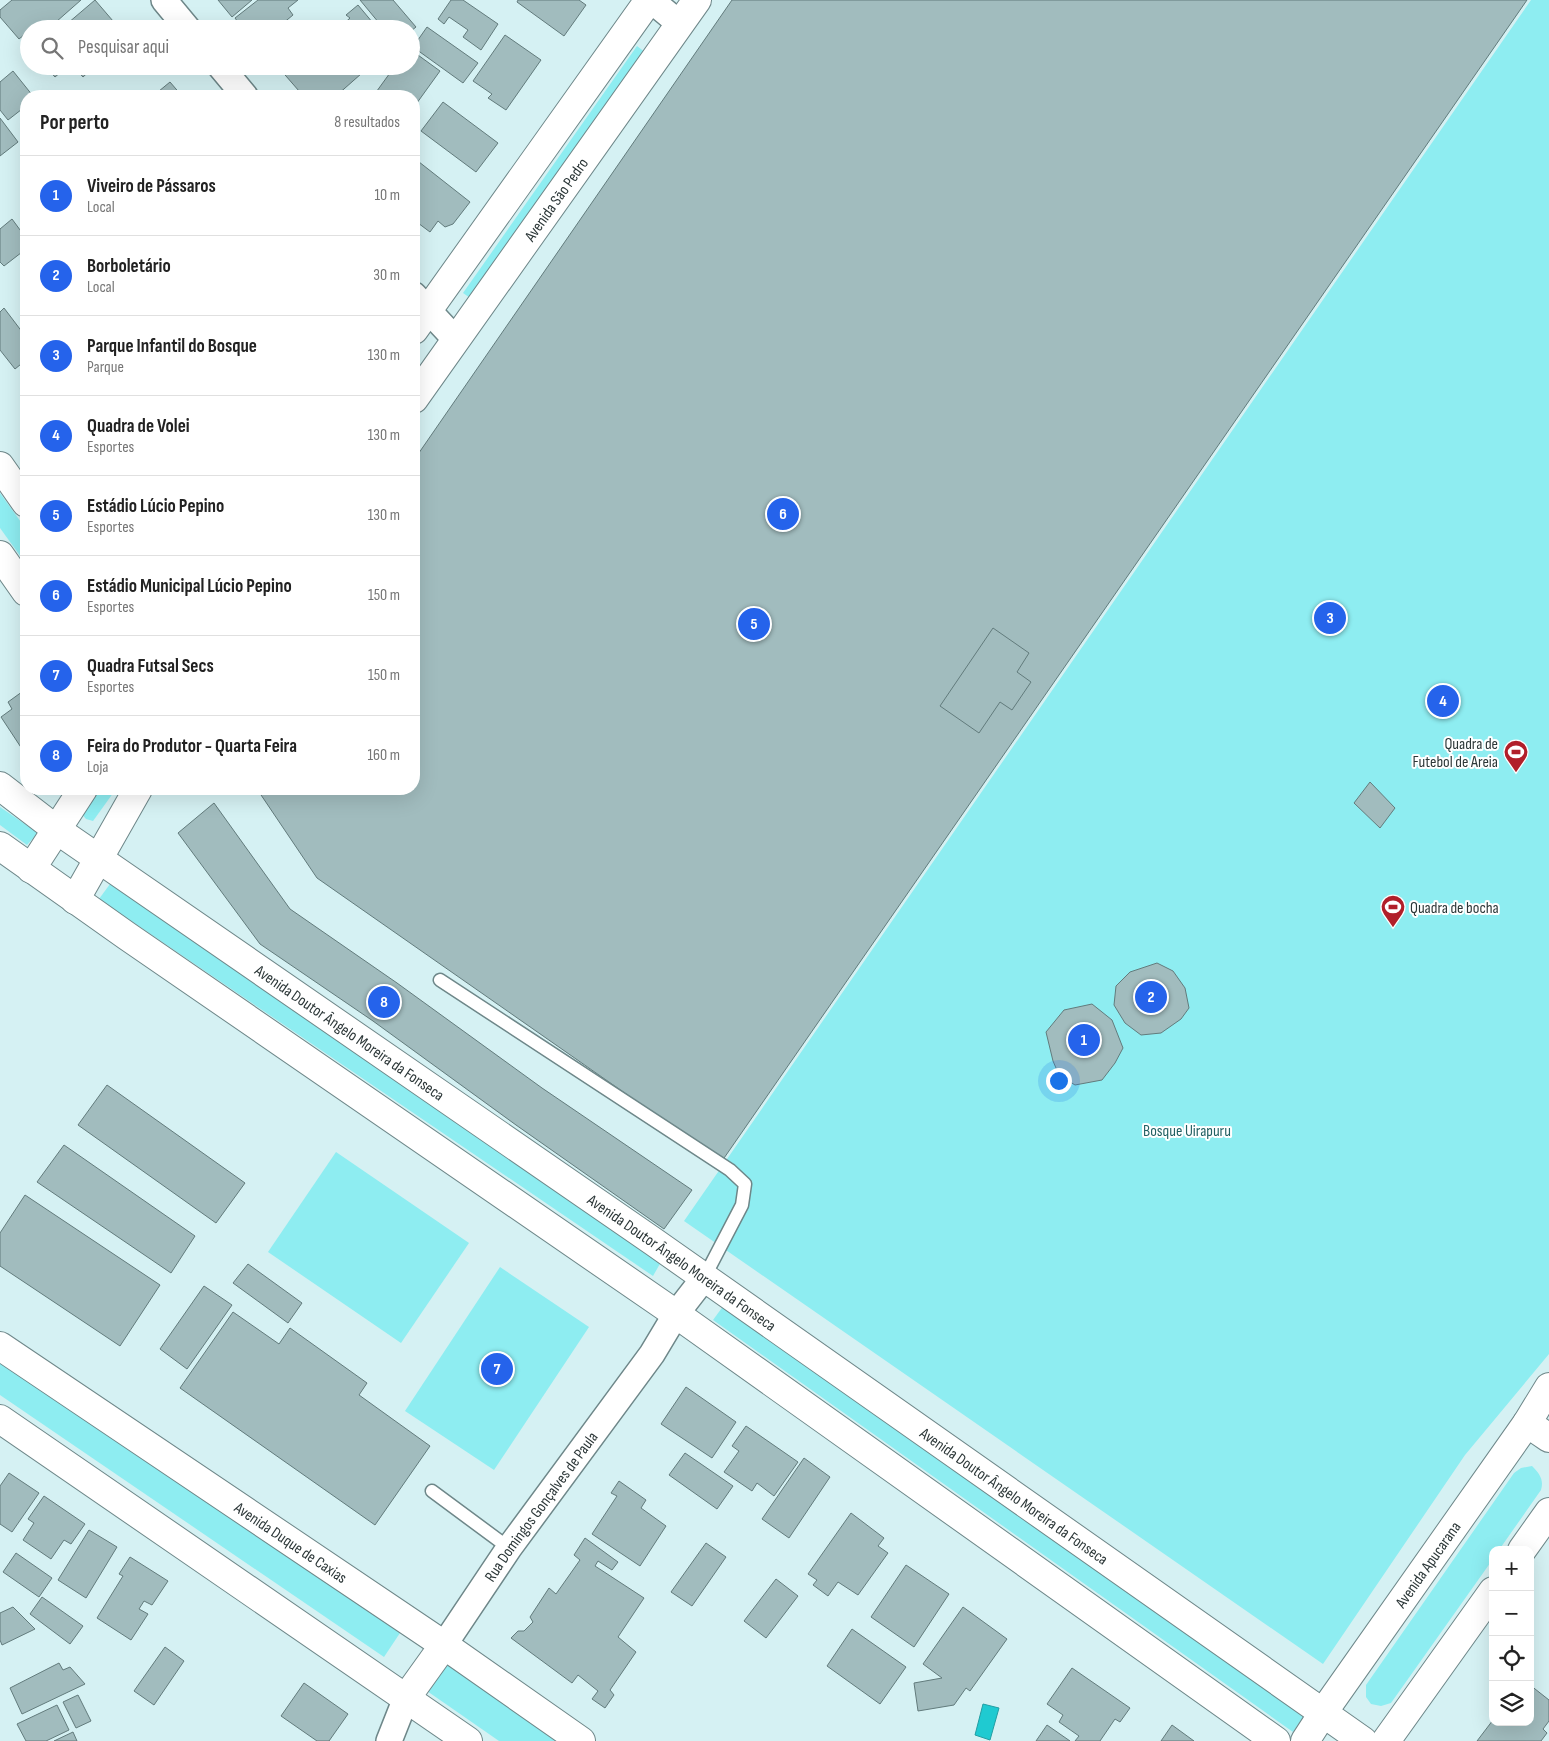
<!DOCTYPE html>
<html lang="pt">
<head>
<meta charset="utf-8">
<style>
  :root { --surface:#fff; --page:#f2f2f2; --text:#222; --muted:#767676; --line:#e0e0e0; --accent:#2563eb }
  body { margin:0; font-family:"Sofia Sans Condensed",sans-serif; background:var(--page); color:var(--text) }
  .controls { position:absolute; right:15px; bottom:15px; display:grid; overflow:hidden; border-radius:10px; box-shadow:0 5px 20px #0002 }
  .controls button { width:45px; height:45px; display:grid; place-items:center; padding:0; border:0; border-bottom:1px solid var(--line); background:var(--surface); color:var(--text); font:25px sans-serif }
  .you { position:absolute; left:1058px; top:1080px; width:18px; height:18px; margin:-12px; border:4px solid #fff; border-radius:50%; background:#1a73e8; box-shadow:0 0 0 8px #1a73e833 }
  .badge { display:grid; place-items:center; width:32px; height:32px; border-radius:50%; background:var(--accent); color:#fff; font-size:16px; font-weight:700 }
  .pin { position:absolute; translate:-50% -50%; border:2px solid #fff; box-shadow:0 1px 5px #0006 }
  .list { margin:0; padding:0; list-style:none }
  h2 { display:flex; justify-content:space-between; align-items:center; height:65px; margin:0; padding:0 20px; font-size:21px }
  h2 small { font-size:16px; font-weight:400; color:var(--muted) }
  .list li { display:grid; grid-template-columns:32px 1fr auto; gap:15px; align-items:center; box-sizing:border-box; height:80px; padding:0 20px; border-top:1px solid var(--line) }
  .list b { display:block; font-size:19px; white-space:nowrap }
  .list p { margin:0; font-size:16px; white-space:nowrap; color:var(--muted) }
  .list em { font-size:16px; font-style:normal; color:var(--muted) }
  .icon { flex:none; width:28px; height:28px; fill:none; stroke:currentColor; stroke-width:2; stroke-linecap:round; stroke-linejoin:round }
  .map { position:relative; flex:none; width:1549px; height:1741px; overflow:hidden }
  .search { position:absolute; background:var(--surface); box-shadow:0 5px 20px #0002; left:20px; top:20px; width:400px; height:55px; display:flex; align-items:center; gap:12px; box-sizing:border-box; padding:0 18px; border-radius:28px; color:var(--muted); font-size:19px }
  .panel { position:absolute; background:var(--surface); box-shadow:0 5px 20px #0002; left:20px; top:90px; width:400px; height:705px; border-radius:20px }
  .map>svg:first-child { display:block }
  .green { fill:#8eedf1 }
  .water { fill:#1fcad1; stroke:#239ea3 }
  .building { fill:#a1bcbe; stroke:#627b7c }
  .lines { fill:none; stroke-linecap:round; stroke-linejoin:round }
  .service-casing { stroke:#6e8789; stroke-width:15 }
  .minor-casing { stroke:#6e8789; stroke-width:28 }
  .tertiary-casing { stroke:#6e8789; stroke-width:30 }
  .service { stroke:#fff; stroke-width:12 }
  .minor { stroke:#fff; stroke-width:25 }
  .tertiary { stroke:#fff; stroke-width:28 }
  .labels { text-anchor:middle; stroke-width:4; stroke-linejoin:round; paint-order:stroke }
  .street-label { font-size:16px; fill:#2c3738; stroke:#fff }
  .poi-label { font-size:16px; fill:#2c3738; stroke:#fff; text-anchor:end }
  .park-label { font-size:16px; fill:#226063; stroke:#fff }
</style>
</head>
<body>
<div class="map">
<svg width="1549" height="1741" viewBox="0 0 1549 1741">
  <rect width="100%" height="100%" fill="#d5f1f3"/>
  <g class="green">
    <polygon points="1531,0 1549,0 1549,1354 1465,1455 1323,1664 684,1221"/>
    <polygon points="637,46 650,56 476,302 463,293"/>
    <polygon points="0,493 26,529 26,564 0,528"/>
    <polygon points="98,789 116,789 93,821 86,819 80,812"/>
    <polygon points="0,807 38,833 27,845 0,825"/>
    <polygon points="110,884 661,1262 653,1276 99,899"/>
    <polygon points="336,1152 469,1243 401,1343 268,1252"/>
    <polygon points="500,1267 589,1327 494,1470 405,1411"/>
    <polygon points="724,1305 1304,1716 1293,1732 713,1320"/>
    <polygon points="0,1360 400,1633 384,1657 0,1395"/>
    <path d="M1532,1466C1540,1474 1544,1480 1541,1490L1499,1550H1493V1559L1391,1703L1381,1706L1371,1704L1366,1697V1685L1514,1473L1521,1468Z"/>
    <polygon points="446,1664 557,1741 499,1741 427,1691"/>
  </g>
  <polygon class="water" points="983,1704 999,1708 990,1740 975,1735"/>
  <g class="building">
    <polygon points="12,0 81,0 48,29 29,29 29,31 19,39 0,17 0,10"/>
    <polygon points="95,0 119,28 61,29"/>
    <polygon points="218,0 252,0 232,17"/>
    <polygon points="258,0 298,0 288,8 293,15 276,29 243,29 235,18"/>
    <polygon points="360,0 393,0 416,27 411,31 411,29 384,29"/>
    <polygon points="451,0 463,0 498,24 481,50 463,37 468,30 449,17 444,24 438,19"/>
    <polygon points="518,0 579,0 586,5 564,36 517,2"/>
    <polygon points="732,0 1527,0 722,1161 317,878 257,789 414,789 414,460"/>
    <polygon points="358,5 378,29 338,29 350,18 346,15"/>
    <polygon points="427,27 478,63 463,83 413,47"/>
    <polygon points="505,35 541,60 506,110 488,98 492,94 473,81"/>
    <polygon points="411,50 440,71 414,107 414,96 374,95 395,66 411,66"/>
    <polygon points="45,66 68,66 55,77"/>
    <polygon points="73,66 95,66 83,77"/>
    <polygon points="281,66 370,66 336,96 295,96 299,91 279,68"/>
    <polygon points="13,71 33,96 26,96 26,106 8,120 0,110 0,82"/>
    <polygon points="170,82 182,96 153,96"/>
    <polygon points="443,102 498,143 476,172 421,131"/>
    <polygon points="0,118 18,142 0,156"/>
    <polygon points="414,158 470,202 453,224 445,227 438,221 430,232 414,220"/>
    <polygon points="12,219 26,238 26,249 4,266 0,262 0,229"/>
    <polygon points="4,308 26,337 26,360 15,369 0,350 0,312"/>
    <polygon points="993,628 1029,653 1017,672 1031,682 1012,710 1000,702 979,733 940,706"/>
    <polygon points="26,689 26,755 1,717 12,709 8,702"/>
    <polygon points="1370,782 1395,808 1380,828 1354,803"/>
    <polygon points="214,803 290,909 397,983 542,1088 692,1190 664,1229 516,1125 373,1021 260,944 178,833"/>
    <polygon points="1157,963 1173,971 1185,988 1189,1008 1181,1019 1161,1033 1141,1035 1125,1023 1114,1005 1116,986 1130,972"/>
    <polygon points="1092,1004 1112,1020 1123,1048 1115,1063 1102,1080 1075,1085 1059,1075 1053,1061 1046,1032 1064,1010"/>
    <polygon points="107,1085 245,1183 216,1223 78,1125"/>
    <polygon points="64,1145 195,1236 171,1273 37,1182"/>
    <polygon points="25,1195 160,1285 120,1346 0,1266 0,1233"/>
    <polygon points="248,1264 302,1303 288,1323 233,1283"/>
    <polygon points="204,1286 232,1305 187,1369 160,1349"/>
    <polygon points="233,1312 279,1344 290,1328 367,1383 359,1395 430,1446 375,1525 180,1388"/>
    <polygon points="686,1387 736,1422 712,1458 661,1424"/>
    <polygon points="746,1426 798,1462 774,1496 757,1483 752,1491 724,1472 739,1451 732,1446"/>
    <polygon points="685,1453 733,1486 717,1509 669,1475"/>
    <polygon points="804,1458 830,1477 789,1538 762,1519"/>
    <polygon points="9,1473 39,1493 12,1532 0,1524 0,1486"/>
    <polygon points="619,1481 646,1500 641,1508 666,1526 640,1566 592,1534 617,1496 611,1493"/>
    <polygon points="44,1496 85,1524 71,1544 64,1540 51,1559 23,1540 34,1523 28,1519"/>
    <polygon points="851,1513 884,1538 878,1546 888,1553 858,1595 838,1582 828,1596 813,1585 817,1580 808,1574"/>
    <polygon points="89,1530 117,1547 86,1598 58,1580"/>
    <polygon points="585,1538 618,1562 612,1570 598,1561 595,1566 644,1598 618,1637 636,1652 610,1690 614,1695 605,1708 592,1699 598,1691 578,1675 572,1683 511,1638 518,1631 524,1631 533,1622 530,1617 549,1588 556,1594 580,1560 574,1555"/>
    <polygon points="706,1543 726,1557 692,1606 671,1592"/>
    <polygon points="16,1553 52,1578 39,1597 3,1572"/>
    <polygon points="130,1557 168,1581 152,1605 144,1601 139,1609 148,1614 131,1640 97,1618 123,1576 119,1574"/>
    <polygon points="906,1565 949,1594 914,1647 871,1617"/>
    <polygon points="776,1579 798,1596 766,1638 744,1621"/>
    <polygon points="42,1597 83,1626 70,1644 30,1614"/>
    <polygon points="13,1607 35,1629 2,1645 0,1640 0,1613"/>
    <polygon points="963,1607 1007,1639 970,1691 966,1688 954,1705 918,1711 914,1683 942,1678 923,1664"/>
    <polygon points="852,1629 906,1667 880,1704 827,1666"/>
    <polygon points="165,1647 184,1661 154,1705 134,1691"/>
    <polygon points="59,1663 63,1670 70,1667 85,1684 22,1714 10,1688"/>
    <polygon points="1072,1668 1130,1708 1120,1722 1115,1719 1100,1741 1075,1741 1079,1736 1059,1722 1063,1715 1047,1704"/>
    <polygon points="304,1683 348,1714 329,1741 317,1741 281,1716"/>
    <polygon points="1530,1685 1549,1700 1549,1721 1543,1729 1547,1733 1541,1741 1477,1741 1493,1720 1493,1722 1530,1722"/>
    <polygon points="78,1695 91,1721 76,1728 63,1702"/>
    <polygon points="57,1705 69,1730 46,1741 26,1741 17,1724"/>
    <polygon points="1047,1725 1070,1741 1036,1741"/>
    <polygon points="1172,1725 1194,1741 1161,1741"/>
    <polygon points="73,1732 77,1741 54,1741"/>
  </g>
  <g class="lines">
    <defs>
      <g id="service">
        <polyline points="440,980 730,1170 745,1184 742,1205 704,1278"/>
        <polyline points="432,1491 509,1548"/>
      </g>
      <g id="minor">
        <polyline points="164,0 188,29"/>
        <polyline points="651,0 680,24"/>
        <polyline points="220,66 245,96"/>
        <polyline points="414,295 456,340"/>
        <path id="s1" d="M444,1645L509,1548L652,1354L676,1314L704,1278"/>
        <polyline points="389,1741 406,1698"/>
      </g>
      <g id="tertiary">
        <polyline points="414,330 649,0"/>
        <path id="s2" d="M414,399L697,0"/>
        <polyline points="0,466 26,503"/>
        <polyline points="0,555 26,592"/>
        <path id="s3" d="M0,786L57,830L654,1242L1363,1741"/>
        <polyline points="0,846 127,936 676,1314 1276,1741"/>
        <polyline points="31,869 83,789"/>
        <polyline points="75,900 138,789"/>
        <path id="s4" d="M0,1346L444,1645L581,1741"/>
        <polyline points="0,1419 468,1741"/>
        <polyline points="1527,1423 1549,1438"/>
        <polyline points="1522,1550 1549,1512"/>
        <polyline points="406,1698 444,1645"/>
        <path id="s5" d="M1305,1741L1329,1704L1527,1423L1549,1387"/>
        <polyline points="1386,1741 1493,1591"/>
      </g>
    </defs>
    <use href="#service" class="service-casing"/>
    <use href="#minor" class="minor-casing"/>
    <use href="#tertiary" class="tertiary-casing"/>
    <use href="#service" class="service"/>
    <use href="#minor" class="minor"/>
    <use href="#tertiary" class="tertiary"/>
  </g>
  <defs>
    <symbol id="stadium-pin" viewBox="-11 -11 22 30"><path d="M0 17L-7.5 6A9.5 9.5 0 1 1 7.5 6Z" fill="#b11f2a" stroke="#fff"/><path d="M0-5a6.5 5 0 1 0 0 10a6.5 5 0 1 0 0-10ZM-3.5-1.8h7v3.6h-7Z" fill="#fff"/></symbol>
  </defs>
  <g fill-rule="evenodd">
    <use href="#stadium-pin" x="1502" y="738" width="28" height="38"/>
    <use href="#stadium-pin" x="1379" y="893" width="28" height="38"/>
  </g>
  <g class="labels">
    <g class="street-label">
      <text dy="6" stroke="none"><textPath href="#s2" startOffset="245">Avenida São Pedro</textPath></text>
      <text dy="6" stroke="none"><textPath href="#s3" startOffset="428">Avenida Doutor Ângelo Moreira da Fonseca</textPath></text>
      <text dy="6" stroke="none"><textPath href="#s3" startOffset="832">Avenida Doutor Ângelo Moreira da Fonseca</textPath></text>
      <text dy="6" stroke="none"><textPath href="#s3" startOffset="1238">Avenida Doutor Ângelo Moreira da Fonseca</textPath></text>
      <text dy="6" stroke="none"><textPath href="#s1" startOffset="169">Rua Domingos Gonçalves de Paula</textPath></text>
      <text dy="6" stroke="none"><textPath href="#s4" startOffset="351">Avenida Duque de Caxias</textPath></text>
      <text dy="6" stroke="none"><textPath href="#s5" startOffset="215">Avenida Apucarana</textPath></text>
    </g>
    <g class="poi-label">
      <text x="1498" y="749">Quadra de<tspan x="1498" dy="18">Futebol de Areia</tspan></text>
      <text x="1410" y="913" text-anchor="start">Quadra de bocha</text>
    </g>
    <g class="park-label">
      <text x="1187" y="1136">Bosque Uirapuru</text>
    </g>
  </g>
</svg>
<div class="controls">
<button>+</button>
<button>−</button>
<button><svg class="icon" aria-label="locate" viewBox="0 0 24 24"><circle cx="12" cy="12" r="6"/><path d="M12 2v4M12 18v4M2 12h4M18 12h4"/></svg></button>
<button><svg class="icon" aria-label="layers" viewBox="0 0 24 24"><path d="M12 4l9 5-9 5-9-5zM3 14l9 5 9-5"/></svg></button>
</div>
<div class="you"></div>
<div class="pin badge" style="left:1084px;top:1040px">1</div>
<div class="pin badge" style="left:1151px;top:997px">2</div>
<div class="pin badge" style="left:1330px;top:618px">3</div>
<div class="pin badge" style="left:1443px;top:701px">4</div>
<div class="pin badge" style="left:754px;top:624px">5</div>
<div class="pin badge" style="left:783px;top:514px">6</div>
<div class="pin badge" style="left:497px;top:1369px">7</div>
<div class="pin badge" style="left:384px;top:1002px">8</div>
<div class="search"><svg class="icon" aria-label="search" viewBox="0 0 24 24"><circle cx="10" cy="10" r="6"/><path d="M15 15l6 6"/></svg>Pesquisar aqui</div>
<section class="panel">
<h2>Por perto<small>8 resultados</small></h2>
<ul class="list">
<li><span class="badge">1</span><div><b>Viveiro de Pássaros</b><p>Local</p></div><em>10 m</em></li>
<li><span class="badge">2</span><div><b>Borboletário</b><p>Local</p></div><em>30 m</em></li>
<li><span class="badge">3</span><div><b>Parque Infantil do Bosque</b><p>Parque</p></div><em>130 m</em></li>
<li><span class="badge">4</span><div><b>Quadra de Volei</b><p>Esportes</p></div><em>130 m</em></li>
<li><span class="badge">5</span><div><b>Estádio Lúcio Pepino</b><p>Esportes</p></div><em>130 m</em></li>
<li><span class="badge">6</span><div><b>Estádio Municipal Lúcio Pepino</b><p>Esportes</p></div><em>150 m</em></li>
<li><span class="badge">7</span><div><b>Quadra Futsal Secs</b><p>Esportes</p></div><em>150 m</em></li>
<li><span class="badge">8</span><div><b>Feira do Produtor - Quarta Feira</b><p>Loja</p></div><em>160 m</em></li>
</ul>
</section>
</div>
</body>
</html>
